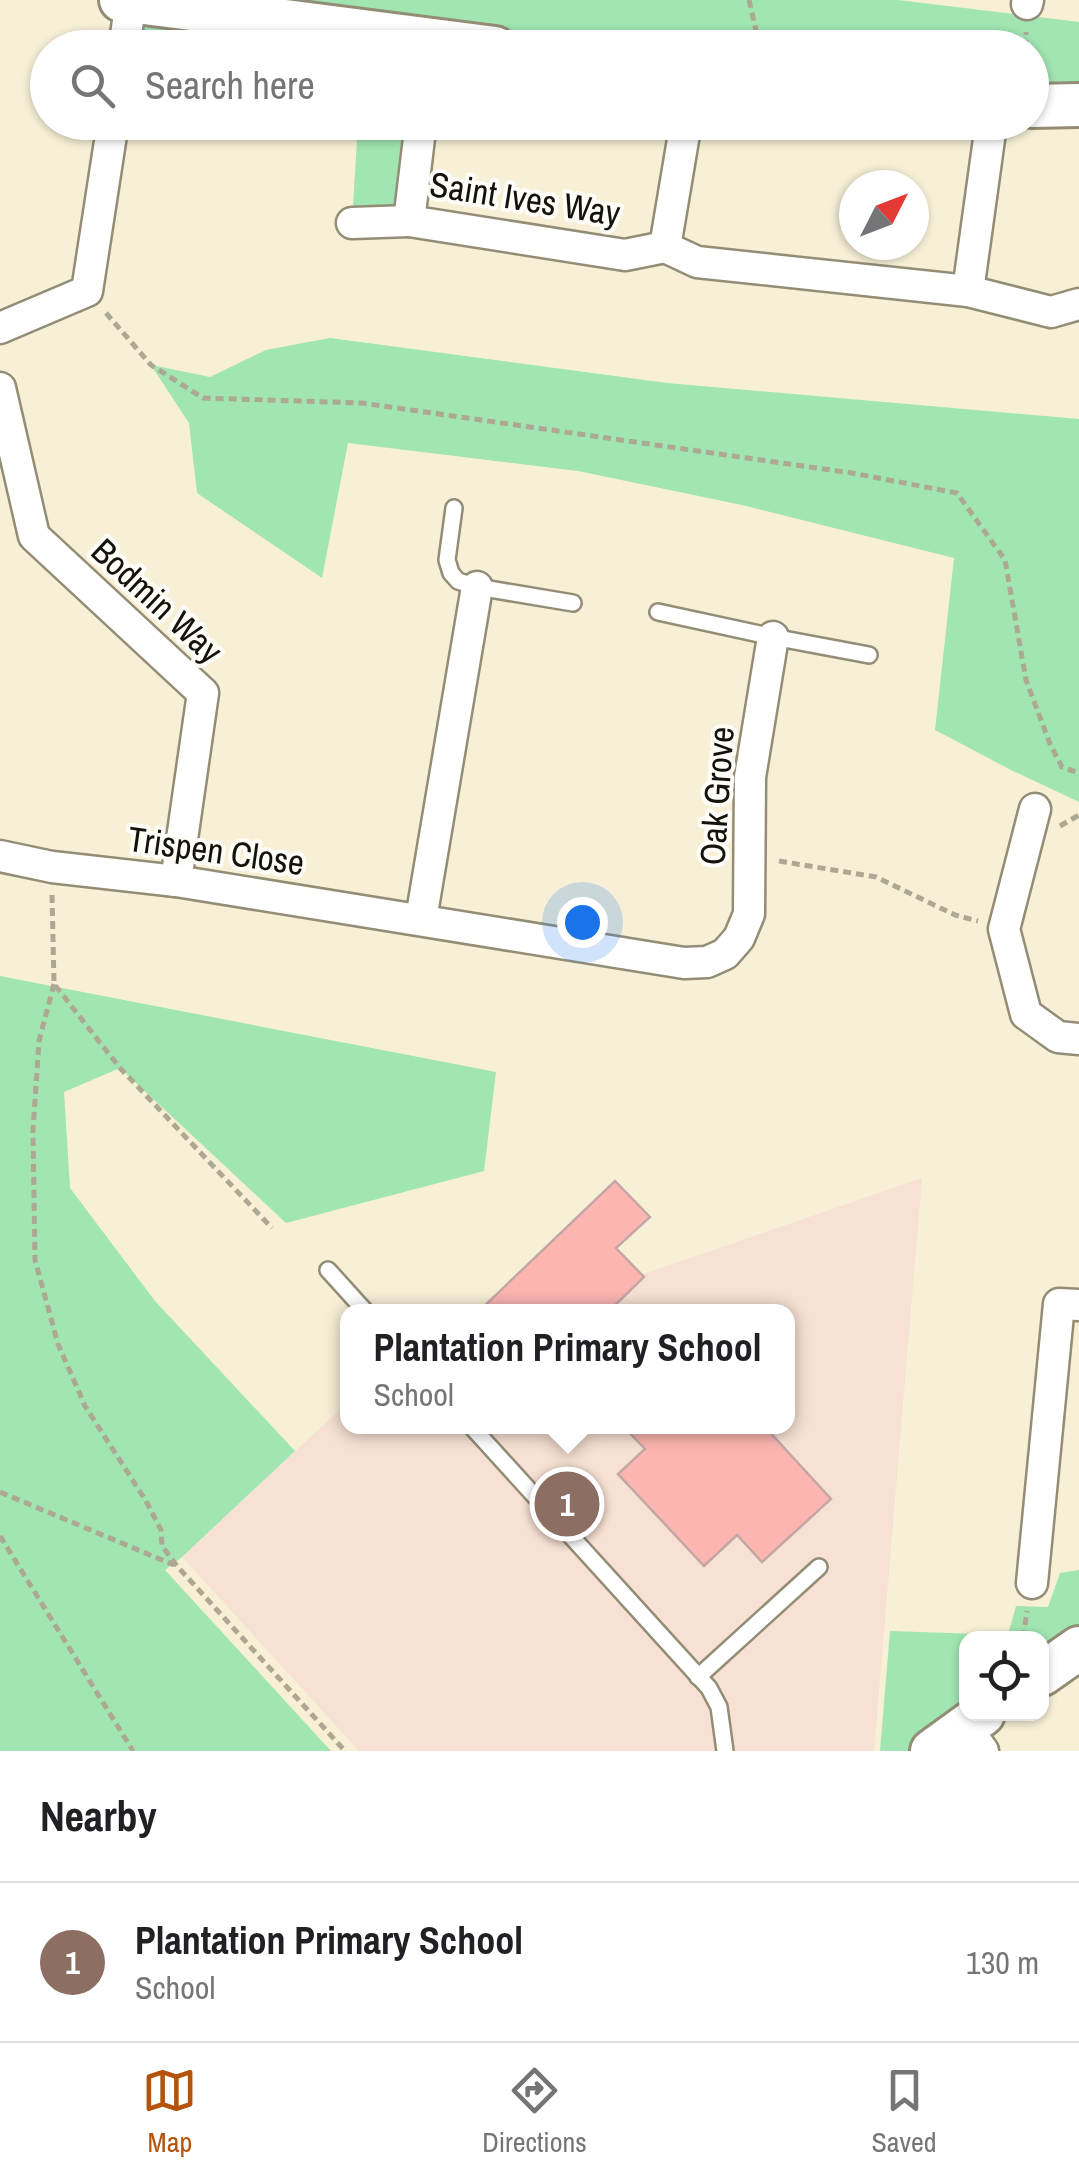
<!DOCTYPE html>
<html lang="en">
<head>
<meta charset="utf-8">
<style>
  :root { --surface:#fff; --page:#f2f2f2; --text:#202124; --muted:#757577; --line:#e0e0e0; --accent:#b45309 }
  body { margin:0; font-family:"Archivo Narrow",sans-serif; background:var(--page); color:var(--text) }
  .controls { position:absolute; right:30px; bottom:30px; display:grid; overflow:hidden; border-radius:20px; box-shadow:0 2px 8px #0004 }
  .controls button { width:90px; height:90px; display:grid; place-items:center; padding:0; border:0; border-bottom:2px solid var(--line); background:var(--surface); color:var(--text); font:50px sans-serif }
  .compass { position:absolute; left:839px; top:170px; width:90px; height:90px; border-radius:50%; background:var(--surface); box-shadow:0 2px 8px #0004; rotate:48deg }
  .you { position:absolute; left:582px; top:922px; width:35px; height:35px; margin:-25px; border:8px solid #fff; border-radius:50%; background:#1a73e8; box-shadow:0 0 0 15px #1a73e833 }
  .badge { display:grid; place-items:center; width:65px; height:65px; border-radius:50%; background:var(--accent); color:#fff; font-size:32px; font-weight:700 }
  .pin { position:absolute; translate:-50% -50%; border:5px solid #fff; box-shadow:0 2px 10px #0006 }
  .popup { position:absolute; left:340px; top:1304px; width:455px; height:130px; box-sizing:border-box; display:grid; place-content:center; border-radius:20px; background:var(--surface); filter:drop-shadow(0 2px 8px #0005); font-size:32px; white-space:nowrap; color:var(--muted) }
  .popup b { font-size:38px; color:var(--text) }
  .popup::after { content:''; position:absolute; left:50%; top:100%; margin-left:-20px; border:20px solid transparent; border-top-color:var(--surface) }
  .list { margin:0; padding:0; list-style:none }
  h2 { display:flex; justify-content:space-between; align-items:center; height:130px; margin:0; padding:0 40px; font-size:42px }
  h2 small { font-size:32px; font-weight:400; color:var(--muted) }
  .list li { display:grid; grid-template-columns:65px 1fr auto; gap:30px; align-items:center; box-sizing:border-box; height:160px; padding:0 40px; border-top:2px solid var(--line) }
  .list b { display:block; font-size:38px; white-space:nowrap }
  .list p { margin:0; font-size:32px; white-space:nowrap; color:var(--muted) }
  .list em { font-size:32px; font-style:normal; color:var(--muted) }
  .icon { flex:none; width:55px; height:55px; fill:none; stroke:currentColor; stroke-width:2; stroke-linecap:round; stroke-linejoin:round }
  .map { position:relative; flex:none; width:1079px; height:1751px; overflow:hidden }
  .search { position:absolute; background:var(--surface); box-shadow:0 2px 8px #0004; left:30px; right:30px; top:30px; height:110px; display:flex; align-items:center; gap:25px; box-sizing:border-box; padding:0 35px; border-radius:55px; color:var(--muted); font-size:38px }
  .sheet { height:290px; background:var(--surface) }
  nav { display:flex; justify-content:space-around; align-items:center; box-sizing:border-box; height:140px; border-top:2px solid var(--line); background:var(--surface); font-size:28px; color:var(--muted) }
  nav a { display:grid; justify-items:center; gap:5px }
  nav .on { color:var(--accent) }
  .map>svg:first-child { display:block }
  .education { fill:#f7e1d4 }
  .green { fill:#a0e5b2 }
  .building { fill:#fcb5b1; stroke:#c4a7a5; stroke-width:2.5 }
  .lines { fill:none; stroke-linecap:round; stroke-linejoin:round }
  .lane-casing { stroke:#938d76; stroke-width:20 }
  .street-casing { stroke:#938d76; stroke-width:35 }
  .secondary-casing { stroke:#938d76; stroke-width:48 }
  .path { stroke:#ada894; stroke-width:5; stroke-dasharray:8 5; stroke-linecap:butt }
  .lane { stroke:#fff; stroke-width:15 }
  .street { stroke:#fff; stroke-width:30 }
  .secondary { stroke:#fff; stroke-width:42 }
  .labels { text-anchor:middle; stroke-width:8; stroke-linejoin:round; paint-order:stroke }
  .street-label { font-size:35px; fill:#14120a; stroke:#fefdf8 }
</style>
</head>
<body>
<div class="map">
<svg width="1079" height="1751" viewBox="0 0 1079 1751">
  <rect width="100%" height="100%" fill="#f7f0d7"/>
  <polygon class="education" points="922,1178 874,1751 359,1751 182,1557 347,1403 347,1426 787,1426 787,1312 536,1311"/>
  <g class="green">
    <polygon points="134,0 898,0 1079,22 1079,105 1032,106 1032,48 191,48 126,40"/>
    <polygon points="358,123 421,123 409,221 352,223"/>
    <polygon points="330,338 667,383 1079,419 1079,802 1011,770 935,730 954,558 742,505 578,471 348,443 322,578 197,493 189,423 151,365 210,377 266,350"/>
    <polygon points="0,976 496,1072 484,1171 286,1223 120,1068 64,1092 70,1188 155,1301 295,1451 182,1557 165,1570 331,1751 0,1751"/>
    <polygon points="1079,1570 1079,1650 1042,1677 1042,1638 966,1638 966,1714 936,1751 880,1751 890,1631 1008,1635 1016,1606 1048,1607 1060,1573"/>
  </g>
  <g class="building">
    <polygon points="615,1181 650,1217 616,1248 644,1277 608,1312 478,1312"/>
    <polygon points="548,1426 568,1426 558,1436"/>
    <polygon points="623,1426 764,1426 831,1499 762,1562 737,1535 704,1566 618,1474 645,1449"/>
  </g>
  <g class="lines">
    <defs>
      <g id="lane">
        <polyline points="454,508 447,560 451,573 458,581 477,587 573,603"/>
        <polyline points="658,612 773,637 869,655"/>
        <polyline points="328,1270 366,1312"/>
        <polyline points="471,1426 709,1688 719,1707 725,1751"/>
        <polyline points="698,1677 819,1567"/>
      </g>
      <g id="street">
        <polyline points="1027,4 1028,0"/>
        <polyline points="124,48 131,1"/>
        <polyline points="421,122 409,221 625,255 665,247"/>
        <polyline points="686,122 665,247 697,262 968,291 1051,312 1079,304"/>
        <polyline points="352,223 409,221"/>
        <polyline points="968,291 990,132"/>
        <polyline points="0,328 87,291 113,122"/>
        <polyline points="0,388 34,536 203,693 176,881"/>
        <polyline points="1035,809 1004,929 1026,1014 1058,1037 1079,1039"/>
        <polyline points="0,856 52,867 176,881 684,963 707,962 725,954 739,938 749,914 750,777 773,637"/>
        <polyline points="421,919 477,587"/>
        <polyline points="1032,1583 1059,1304 1079,1305"/>
        <polyline points="965,1726 983,1751"/>
      </g>
      <g id="secondary">
        <polyline points="121,0 495,48"/>
        <polyline points="1032,106 1079,105"/>
        <polyline points="1042,1674 1079,1648"/>
        <polyline points="932,1751 983,1714"/>
      </g>
    </defs>
    <use href="#lane" class="lane-casing"/>
    <use href="#street" class="street-casing"/>
    <use href="#secondary" class="secondary-casing"/>
    <g class="path">
      <polyline points="749,0 760,48"/>
      <polyline points="1026,48 1026,32"/>
      <polyline points="880,122 961,130"/>
      <polyline points="106,313 151,365 203,398 362,403 852,473 957,493 1005,560 1026,680 1050,744 1062,767 1079,773"/>
      <polyline points="1060,826 1079,815"/>
      <polyline points="779,861 876,877 955,915 978,921"/>
      <polyline points="52,895 54,984 120,1068 272,1228"/>
      <polyline points="54,984 39,1041 33,1131 35,1260 58,1344 85,1406 146,1501 161,1530 162,1546 177,1566 345,1751"/>
      <polyline points="0,1492 174,1565"/>
      <polyline points="0,1536 133,1751"/>
      <polyline points="1023,1638 1027,1611"/>
    </g>
    <use href="#lane" class="lane"/>
    <use href="#street" class="street"/>
    <use href="#secondary" class="secondary"/>
  </g>
  <g class="labels">
    <g class="street-label">
      <text transform="translate(525 199) rotate(9)" y="12">Saint Ives Way</text>
      <text transform="translate(157 601) rotate(43)" y="12">Bodmin Way</text>
      <text transform="translate(717 796) rotate(-86)" y="12">Oak Grove</text>
      <text transform="translate(216 851) rotate(8)" y="12">Trispen Close</text>
    </g>
  </g>
</svg>
<div class="controls">
<button><svg class="icon" aria-label="locate" viewBox="0 0 24 24"><circle cx="12" cy="12" r="6"/><path d="M12 2v4M12 18v4M2 12h4M18 12h4"/></svg></button>
</div>
<svg class="compass" viewBox="-18 -18 36 36"><path d="M0-13l5 13h-10z" fill="#e53935"/><path d="M0 13l5-13h-10z" fill="#757577"/></svg>
<div class="you"></div>
<div class="pin badge" style="left:567px;top:1504px;background:#8d6e63">1</div>
<div class="popup"><b>Plantation Primary School</b>School</div>
<div class="search"><svg class="icon" aria-label="search" viewBox="0 0 24 24"><circle cx="10" cy="10" r="6"/><path d="M15 15l6 6"/></svg>Search here</div>
</div>
<section class="sheet">
<h2>Nearby<small></small></h2>
<ul class="list">
<li><span class="badge" style="background:#8d6e63">1</span><div><b>Plantation Primary School</b><p>School</p></div><em>130 m</em></li>
</ul>
</section>
<nav>
<a class="on"><svg class="icon" aria-label="map" viewBox="0 0 24 24"><path d="M3 6l6-2 6 2 6-2v14l-6 2-6-2-6 2zM9 4v14M15 6v14"/></svg>Map</a>
<a><svg class="icon" aria-label="directions" viewBox="0 0 24 24"><path d="M12 3l9 9-9 9-9-9zM9 14v-3h6M13 9l2 2-2 2"/></svg>Directions</a>
<a><svg class="icon" aria-label="saved" viewBox="0 0 24 24"><path d="M7 4h10v16l-5-4-5 4z"/></svg>Saved</a>
</nav>
</body>
</html>
